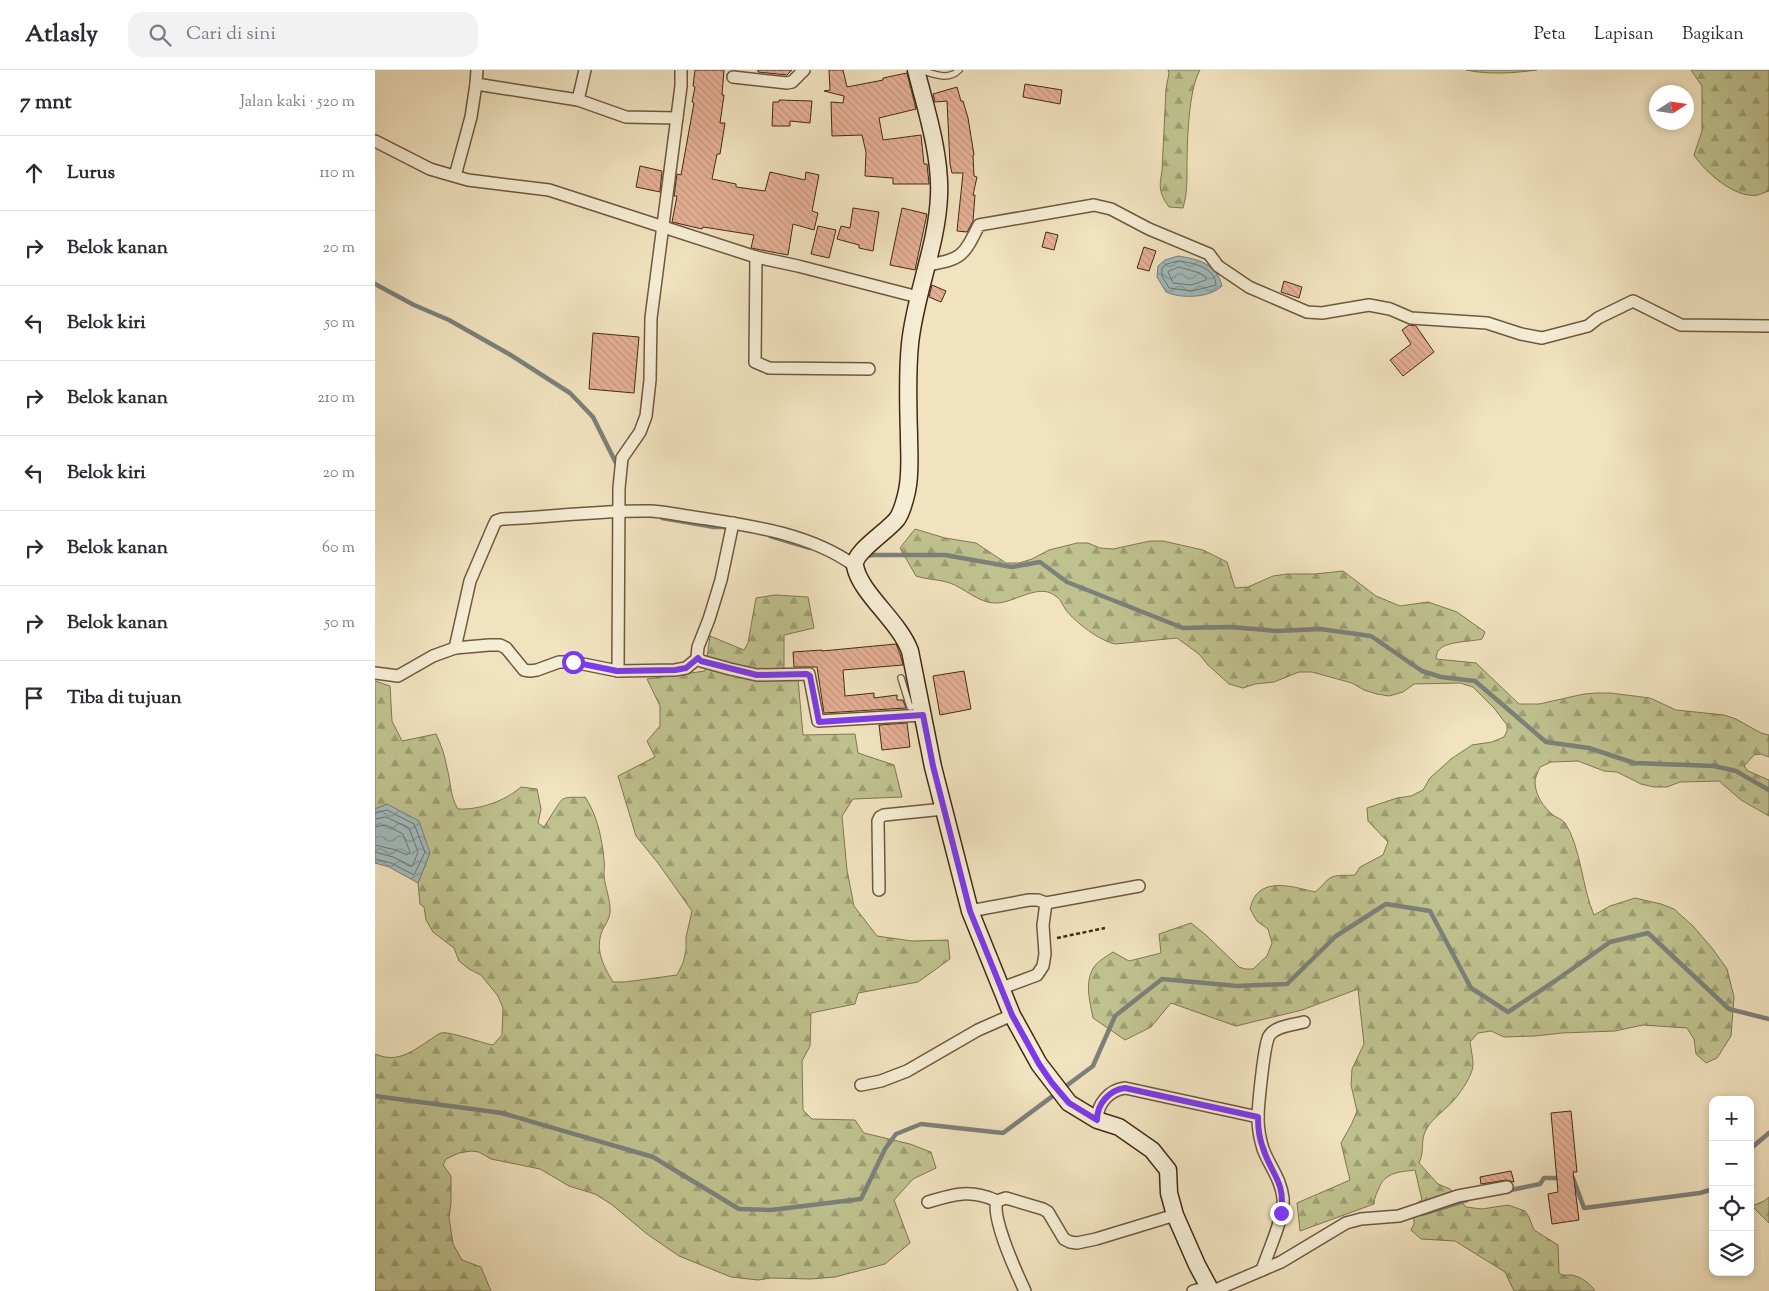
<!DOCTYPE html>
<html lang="id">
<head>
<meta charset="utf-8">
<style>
  :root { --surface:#fff; --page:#f2f2f3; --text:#2b2b33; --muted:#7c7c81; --line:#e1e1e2 }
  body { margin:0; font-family:"Sorts Mill Goudy",serif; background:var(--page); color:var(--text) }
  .controls { position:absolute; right:15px; bottom:15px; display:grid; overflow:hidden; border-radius:10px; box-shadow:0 2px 8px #0003 }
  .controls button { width:45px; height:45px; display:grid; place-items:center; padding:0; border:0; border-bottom:1px solid var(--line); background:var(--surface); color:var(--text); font:25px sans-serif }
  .compass { position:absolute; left:1274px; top:15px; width:45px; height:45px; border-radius:50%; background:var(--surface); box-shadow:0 2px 8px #0003; rotate:78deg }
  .stop { position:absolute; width:15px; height:15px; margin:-11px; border:4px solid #7c3aed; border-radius:50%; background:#fff }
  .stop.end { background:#7c3aed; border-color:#fff; box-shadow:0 1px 5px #0008 }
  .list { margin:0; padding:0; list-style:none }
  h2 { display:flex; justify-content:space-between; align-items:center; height:65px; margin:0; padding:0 20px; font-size:21px }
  h2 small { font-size:16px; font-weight:400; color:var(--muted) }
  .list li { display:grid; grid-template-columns:32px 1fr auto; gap:15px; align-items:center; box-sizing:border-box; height:75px; padding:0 20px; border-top:1px solid var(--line) }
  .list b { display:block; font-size:19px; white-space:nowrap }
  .list em { font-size:16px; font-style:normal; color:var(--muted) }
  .icon { flex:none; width:28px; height:28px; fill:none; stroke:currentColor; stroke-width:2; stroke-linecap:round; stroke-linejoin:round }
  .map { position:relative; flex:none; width:1394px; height:1221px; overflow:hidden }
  header { display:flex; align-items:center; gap:30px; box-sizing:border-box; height:70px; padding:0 25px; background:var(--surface); border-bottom:1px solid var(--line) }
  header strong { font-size:24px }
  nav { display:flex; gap:28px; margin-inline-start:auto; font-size:18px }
  .search { width:350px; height:45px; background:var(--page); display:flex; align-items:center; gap:12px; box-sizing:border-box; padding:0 18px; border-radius:15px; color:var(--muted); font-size:19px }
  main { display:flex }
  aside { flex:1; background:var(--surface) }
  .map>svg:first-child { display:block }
  .forest { fill:url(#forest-firs); stroke:#827652 }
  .water { fill:url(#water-waves); stroke:#7c817b }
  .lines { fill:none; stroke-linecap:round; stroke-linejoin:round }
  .shore { stroke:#72726a; stroke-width:1 }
  .stream { stroke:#7c817b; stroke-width:4.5 }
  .building { fill:url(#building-back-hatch); stroke:#442916 }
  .lane-casing { stroke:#6f5840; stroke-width:8 }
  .street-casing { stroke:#6f5840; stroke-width:14 }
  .secondary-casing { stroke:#442916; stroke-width:19 }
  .path { stroke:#442916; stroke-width:2.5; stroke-dasharray:4 2.5; stroke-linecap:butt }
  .lane { stroke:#f6edd5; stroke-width:5.5 }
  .street { stroke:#f6edd5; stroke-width:11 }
  .secondary { stroke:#f6edd5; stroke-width:16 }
  .route { stroke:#7c3aed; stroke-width:6 }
</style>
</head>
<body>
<header>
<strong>Atlasly</strong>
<div class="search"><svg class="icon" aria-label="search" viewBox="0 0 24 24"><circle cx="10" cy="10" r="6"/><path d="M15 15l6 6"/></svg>Cari di sini</div>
<nav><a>Peta</a><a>Lapisan</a><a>Bagikan</a></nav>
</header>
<main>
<aside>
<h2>7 mnt<small>Jalan kaki · 520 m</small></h2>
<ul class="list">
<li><svg class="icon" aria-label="ahead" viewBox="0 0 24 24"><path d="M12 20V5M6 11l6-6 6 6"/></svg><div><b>Lurus</b></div><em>110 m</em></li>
<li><svg class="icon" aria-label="right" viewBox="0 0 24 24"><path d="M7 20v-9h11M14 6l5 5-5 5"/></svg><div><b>Belok kanan</b></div><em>20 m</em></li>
<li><svg class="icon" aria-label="left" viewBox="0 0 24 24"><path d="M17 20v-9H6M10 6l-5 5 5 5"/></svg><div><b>Belok kiri</b></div><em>50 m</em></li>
<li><svg class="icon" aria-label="right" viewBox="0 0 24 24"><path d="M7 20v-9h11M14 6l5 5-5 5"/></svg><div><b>Belok kanan</b></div><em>210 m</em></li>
<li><svg class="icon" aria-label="left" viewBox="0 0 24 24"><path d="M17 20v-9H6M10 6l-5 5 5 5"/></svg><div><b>Belok kiri</b></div><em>20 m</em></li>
<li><svg class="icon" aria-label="right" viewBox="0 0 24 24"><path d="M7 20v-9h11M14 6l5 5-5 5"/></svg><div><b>Belok kanan</b></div><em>60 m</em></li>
<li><svg class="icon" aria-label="right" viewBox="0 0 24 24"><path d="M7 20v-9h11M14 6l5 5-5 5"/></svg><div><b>Belok kanan</b></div><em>50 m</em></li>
<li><svg class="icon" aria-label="arrive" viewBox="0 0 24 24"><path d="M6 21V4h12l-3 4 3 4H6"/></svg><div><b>Tiba di tujuan</b></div></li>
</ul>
</aside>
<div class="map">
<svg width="1394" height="1221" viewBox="0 0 1394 1221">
  <defs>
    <pattern id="forest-firs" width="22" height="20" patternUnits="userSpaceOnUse" patternTransform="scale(1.25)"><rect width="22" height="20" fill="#bfc28f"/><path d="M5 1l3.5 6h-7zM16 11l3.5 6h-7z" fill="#9d9e74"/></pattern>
    <pattern id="water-waves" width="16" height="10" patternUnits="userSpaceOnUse" patternTransform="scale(1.25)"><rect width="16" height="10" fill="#a1bbbe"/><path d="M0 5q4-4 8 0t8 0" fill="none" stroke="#859899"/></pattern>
    <pattern id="building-back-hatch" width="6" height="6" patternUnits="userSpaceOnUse" patternTransform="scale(1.25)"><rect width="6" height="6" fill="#e6b095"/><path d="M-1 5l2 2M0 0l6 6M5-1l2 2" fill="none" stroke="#c69780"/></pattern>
  </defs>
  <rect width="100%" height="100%" fill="#f1e3bf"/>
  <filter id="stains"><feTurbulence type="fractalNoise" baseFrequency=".004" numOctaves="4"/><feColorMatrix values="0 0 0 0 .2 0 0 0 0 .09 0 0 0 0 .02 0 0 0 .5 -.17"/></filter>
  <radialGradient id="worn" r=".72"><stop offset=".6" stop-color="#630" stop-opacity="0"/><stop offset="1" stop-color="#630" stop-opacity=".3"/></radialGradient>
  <g class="forest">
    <path d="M793,0H825C813,20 812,76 812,99C812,113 812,124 808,138L794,137C784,123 784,117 787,101L791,19L794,3Z"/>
    <path d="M1091,0H1162C1138,3 1115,5 1091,0Z"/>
    <path d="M1316,0H1394V121C1390,122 1386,124 1383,125C1360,129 1330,102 1319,85L1327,61V16Z"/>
    <path d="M540,459L570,468L601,473L631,493H644L657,489L674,480L702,473H713L725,478L738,479L775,471H788L828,480L852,492L860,518L873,517L898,506L912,504H940L968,501L1001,526L1025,536L1053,532L1082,542L1110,562L1107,569C1096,572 1069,571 1063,581C1062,582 1061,588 1061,589L1101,593L1144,634H1164L1209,624L1222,623H1235L1275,628L1301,640L1349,645L1361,649L1386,663L1394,665V687L1386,684L1379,685L1369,696L1373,701L1394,710V746L1366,730L1344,711L1305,712L1292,717H1279L1266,714L1242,702L1229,701L1203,691L1176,692L1165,697C1163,702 1160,707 1160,712C1160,724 1168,737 1178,745C1182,748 1187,749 1190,753C1206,777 1207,818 1219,845L1235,836L1260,828L1286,834L1299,839L1318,856L1337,878L1352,899L1359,927L1356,966L1342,988L1331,993L1321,984L1319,969L1312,958L1268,955L1240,961L1187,963L1160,966L1129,967L1116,961L1103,963L1095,972C1096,979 1098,988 1098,995C1098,1006 1081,1030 1072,1037C1065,1044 1055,1051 1051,1060C1045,1071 1050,1080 1044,1093L1063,1114L1075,1119L1091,1137L1107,1139L1133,1135L1150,1141L1154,1147L1159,1160L1183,1175L1184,1203C1189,1206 1191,1205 1196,1205C1205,1206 1216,1214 1220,1221H1139L1130,1202L1080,1171L1046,1169L1036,1160L1039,1154V1135L1047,1130L1040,1100C1025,1102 1010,1102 1004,1118C1002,1123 999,1128 999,1134L925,1161L922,1133L975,1110L966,1073L977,1053L982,1041L976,1015L977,999L989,974L983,919L927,940L861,956L796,933L776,957L750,970L718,948C715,932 709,912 719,897C723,891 732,886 738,882L754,891L786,883L784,864L816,853L831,865L864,897L870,899H878L892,886L897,873L893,859L882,851L875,839C876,836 877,831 879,828C891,807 922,818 940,822C946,818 949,812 955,808C961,804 973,806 980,805L985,797L1008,785L1013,772L993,751L992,738L1022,728L1036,726L1048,720L1055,708L1076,689L1097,675L1117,672L1129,667L1132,661V655L1119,638L1098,617L1085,613L1039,614L1028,622L1014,626L1002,624L989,620L977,613L937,602H924L899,612L880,614L868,618L854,614L833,595L824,584L802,568L741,574C726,572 700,552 691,540C688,536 686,530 682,527C664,511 639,534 620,533C604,533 589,518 575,513C564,509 552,510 541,506L525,478Z"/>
    <path d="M400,525L433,527L439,558L409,565V603L423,609L428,665L480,664L483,683L519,695L527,727L478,729L467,746L472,800L479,836L502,866L537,871L573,870L575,889L543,912L483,923L480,934L436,943L435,976L427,991L428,1040L437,1049L480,1050L489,1063L535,1074L556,1082L561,1098L538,1109L519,1130L535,1173L510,1194L460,1207L436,1209L396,1208L383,1210L356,1207L304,1186L272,1164L236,1134L220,1124L194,1116L165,1099L116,1089L104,1082L96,1081L84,1083L71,1089L68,1095L76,1106V1133L74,1147L78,1174L87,1190L106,1197L116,1221H0V984C22,993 35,983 53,971C57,969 62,964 66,963C74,961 107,973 118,975L127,965L128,938L123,926L106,905L94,899L84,891L79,878L58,862L51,850L49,837L45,834L43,813L55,783L12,734L0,739V611L15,616L17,651L27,671L61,664C66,674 70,686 72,698C76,712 75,727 83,739C105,740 130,731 146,717L162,719L166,739L163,753L169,757C173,751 185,730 188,729C194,726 203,728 210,727C222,744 227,769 229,789C230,795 229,800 229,805C230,818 236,830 235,843C234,850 230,855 227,861C220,880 228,895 238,912H250L302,905L308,893L311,880V867L317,841L283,793L261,766L243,706L280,687L272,671L285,656V636L272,609L330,601L335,566L369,580L373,573L381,528Z"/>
    <polygon points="1394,1127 1394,1153 1377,1136 1389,1131"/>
  </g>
  <g class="water">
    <path d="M803,186C823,189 842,194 847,216C835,228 806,229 791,222L782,207L783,196L790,190Z"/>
    <polygon points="12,734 44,751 55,783 43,813 14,797 0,793 0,739"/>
  </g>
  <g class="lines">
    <g class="shore">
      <path d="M804,191C818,193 840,197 841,215L817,221L794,218L787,206V198L792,194Z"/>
      <polygon points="804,197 825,203 831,208 831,210 816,215 798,213 793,202"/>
      <polyline points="0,743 12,740 39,754 50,782 39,805 16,793 0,789"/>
      <polyline points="0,749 11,747 34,758 43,782 38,795 36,796 18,787 0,782"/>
      <polyline points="0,757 11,755 28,764 35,782 32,785 21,780 0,775"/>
    </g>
    <g class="stream">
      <polyline points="0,214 39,235 74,250 134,284 195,323 218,347 243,397"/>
      <polyline points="287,448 339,457 353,457"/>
      <polyline points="395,466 435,478"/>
      <polyline points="491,486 498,485 570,485 637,497 665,492 692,512 808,558 855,557 902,561 945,559 996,566 1047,601 1066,607 1100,611 1171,672 1214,678 1259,693 1339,696 1361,701 1394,720"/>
      <polyline points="0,1026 127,1043 278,1087 364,1139 396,1140 486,1129 510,1079 521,1064 546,1054 628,1063 718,996 740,946 787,909 862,916 912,914 961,866 1011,834 1055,841 1096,918 1133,942 1180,911 1235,872 1273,863 1354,939 1394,949"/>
      <polyline points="1375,1079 1394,1063"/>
      <polyline points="1195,1108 1198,1108 1209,1138 1325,1123 1338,1119"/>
      <polyline points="1131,1121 1165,1114 1169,1108 1187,1108"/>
      <polyline points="1047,1144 1092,1130"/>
    </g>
  </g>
  <g class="building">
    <polygon points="320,0 349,0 347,25 349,25 345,53 350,53 345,84 342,84 337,109 361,114 361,117 390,121 395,102 430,110 431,102 444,105 437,141 443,143 439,160 418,154 413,185 376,178 379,165 328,157 327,159 297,152 302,126 299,126 302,104 306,105 319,33 317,32 320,17 318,16"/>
    <polygon points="383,0 417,0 412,5 383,2"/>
    <polygon points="454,0 468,0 472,17 508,10 508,8 532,3 541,39 504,48 508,70 546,65 549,94 552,94 554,114 518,114 518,108 490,106 491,82 487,65 457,66 456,32 468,33 469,26 449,21 455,20"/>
    <polygon points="650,14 687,20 685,34 648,27"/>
    <polygon points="582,17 586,31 588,31 593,48 599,85 598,85 599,106 602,107 598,125 600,125 598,151 592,162 582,161 588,103 577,103 575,94 572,31 560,32 558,24"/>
    <polygon points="404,30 437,31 435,53 415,51 415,56 397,56 398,32 404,32"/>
    <polygon points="265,96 287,101 285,122 261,117"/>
    <polygon points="478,138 504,142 498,181 484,178 484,175 462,169 466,156 475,158"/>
    <polygon points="527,138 552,144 540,200 515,195"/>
    <polygon points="443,156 461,160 454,188 436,184"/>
    <polygon points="671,162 683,165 679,180 667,177"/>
    <polygon points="769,177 781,181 774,201 762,198"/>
    <polygon points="909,211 927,217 924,228 906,222"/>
    <polygon points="557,215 571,221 566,232 554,227"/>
    <polygon points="1034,255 1041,256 1059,282 1028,306 1015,290 1036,274 1027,260"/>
    <polygon points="218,263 264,267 259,323 214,319"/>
    <polygon points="521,574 525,584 528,595 468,600 470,626 499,623 499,628 522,625 522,630 528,630 531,638 449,643 442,597 419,597 418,582 447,580 447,581"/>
    <polygon points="589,601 596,639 565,645 558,606"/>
    <polygon points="532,653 535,677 507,680 504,655"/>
    <polygon points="1196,1041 1202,1102 1198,1102 1204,1150 1177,1154 1173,1124 1183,1122 1176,1043"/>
    <polygon points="1136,1101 1139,1112 1131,1110 1106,1114 1105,1107"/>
  </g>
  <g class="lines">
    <defs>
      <g id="lane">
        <path d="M545,0C559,4 573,11 584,0"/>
        <polyline points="526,608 535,637 544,636"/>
      </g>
      <g id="street">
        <polyline points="102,0 101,14 203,30 251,47 302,48"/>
        <polyline points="306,0 306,16 276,248 275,310 271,346 265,362 247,388 244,418 243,601 300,600 311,598 323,588"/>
        <polyline points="358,7 412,13 417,12 429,0"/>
        <polyline points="203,30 210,0"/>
        <polyline points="0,71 55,99 72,104 93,110 174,120 381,187 423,196 543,227"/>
        <polyline points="80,106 96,47 101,14"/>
        <polyline points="381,187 380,292 394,298 494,299"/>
        <path d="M552,195C587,189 588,187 604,155L719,135L736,139L774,159L834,184L843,196L874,217L932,242L947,243L994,235L1015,239L1036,248L1112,253L1146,264L1167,268L1213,256L1223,248L1258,231L1306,255L1394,256"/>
        <polyline points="358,453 346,510 334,549 323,577 322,587 326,591 355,599 382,605 434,604 443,651 548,645"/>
        <path d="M80,578L95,511L119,455L121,451L127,449C177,447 226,440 276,441C292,442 309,446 325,448C378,456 436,464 480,496"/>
        <polyline points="0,603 23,606 58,586 80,578 114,575 125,575 131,578 149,600 155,601 162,600 184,592 198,592 243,601"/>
        <polyline points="504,820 503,751 505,747 509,745 569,739"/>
        <polyline points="595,841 654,830 663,830 671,833 764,816"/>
        <polyline points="627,918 662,905 668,896 670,884 668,855 671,833"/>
        <polyline points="486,1015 506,1011 532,1001 603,960 637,945"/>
        <path d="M722,1050C722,1034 734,1020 750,1018L883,1047"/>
        <path d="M622,1131C616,1147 642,1204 650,1221"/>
        <path d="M553,1132C579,1124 596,1119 622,1131L631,1128L668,1139L673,1142L689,1169L695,1172L702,1173L721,1169L800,1145"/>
        <path d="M887,1200C893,1182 910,1145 908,1128C906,1109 894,1095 888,1079C885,1069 883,1059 883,1049C883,1036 889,975 894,966C900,956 918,955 929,952"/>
        <polyline points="818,1221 834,1217"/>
        <polyline points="838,1221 906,1192 971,1153 986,1149 1024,1146 1083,1126 1132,1117"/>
      </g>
      <path id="secondary" d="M541,0C551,39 566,85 564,126C562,176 540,224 535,274C532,304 533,335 534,365C534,383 536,403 532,421C530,430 527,442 522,449C513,461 478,482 480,496C485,523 524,551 535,581L558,697L595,841L637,945L664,994L694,1033L722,1050L744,1057L777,1080L793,1100L794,1123L800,1145L822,1195L836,1221"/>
    </defs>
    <use href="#lane" class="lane-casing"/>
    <use href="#street" class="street-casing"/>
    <use href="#secondary" class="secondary-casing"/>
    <polyline class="path" points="682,868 730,858"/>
    <use href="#lane" class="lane"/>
    <use href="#street" class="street"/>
    <use href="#secondary" class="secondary"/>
  </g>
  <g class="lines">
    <path class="route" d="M198,592L242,601L300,600L311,598L323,588L326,591L382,605L432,604L435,606L444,652L548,645L558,696L595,841L637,945L664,994L677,1013L694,1033L722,1050C722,1033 735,1020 750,1018L883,1047C883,1057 884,1068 888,1078C896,1104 911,1112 906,1143"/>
  </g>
  <rect width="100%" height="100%" filter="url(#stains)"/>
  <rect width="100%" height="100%" fill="url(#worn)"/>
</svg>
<div class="controls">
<button>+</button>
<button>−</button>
<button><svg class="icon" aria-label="locate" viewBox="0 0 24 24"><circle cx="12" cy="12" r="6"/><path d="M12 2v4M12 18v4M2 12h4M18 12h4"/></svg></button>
<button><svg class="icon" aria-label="layers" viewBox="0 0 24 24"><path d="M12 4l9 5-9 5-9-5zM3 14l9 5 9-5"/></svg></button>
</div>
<svg class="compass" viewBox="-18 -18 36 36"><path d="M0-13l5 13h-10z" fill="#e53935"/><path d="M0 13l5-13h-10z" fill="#7c7c81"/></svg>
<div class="stop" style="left:198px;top:592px"></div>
<div class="stop end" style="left:906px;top:1143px"></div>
</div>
</main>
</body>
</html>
